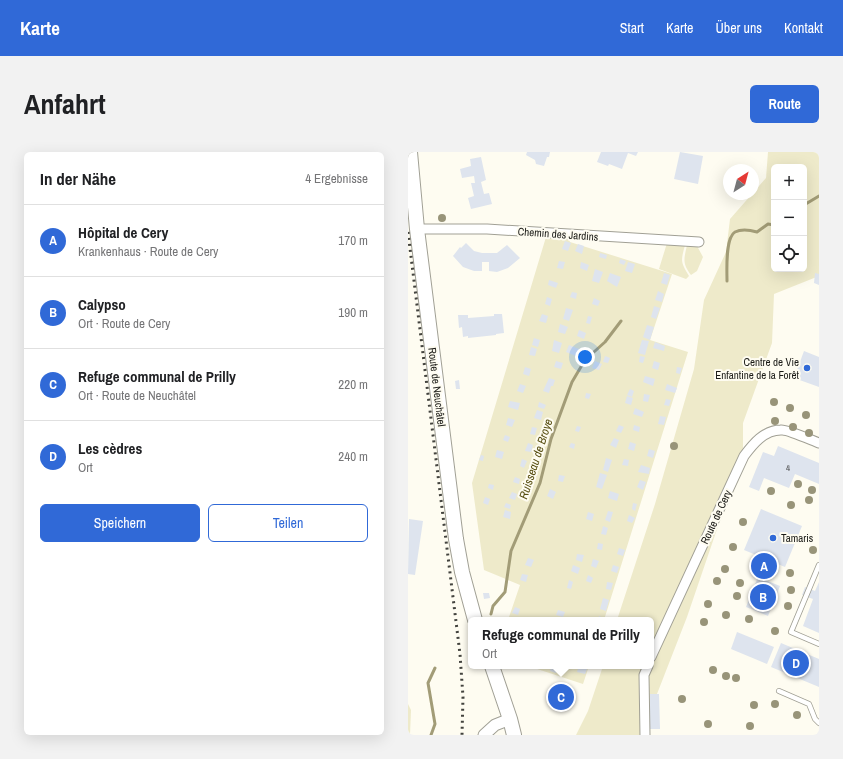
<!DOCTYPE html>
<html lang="de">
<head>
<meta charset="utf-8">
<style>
  :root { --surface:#fff; --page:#f2f2f2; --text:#202124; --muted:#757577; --line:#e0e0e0; --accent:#3069d7 }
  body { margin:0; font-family:"Archivo Narrow",sans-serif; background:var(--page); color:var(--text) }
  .controls { position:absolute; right:12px; top:12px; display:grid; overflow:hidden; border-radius:6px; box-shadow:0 4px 16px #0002 }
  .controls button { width:36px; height:36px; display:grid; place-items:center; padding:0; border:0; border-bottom:1px solid var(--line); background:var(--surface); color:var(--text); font:20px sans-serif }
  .compass { position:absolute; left:315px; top:12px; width:36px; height:36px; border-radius:50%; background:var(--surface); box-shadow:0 4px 16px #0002; rotate:36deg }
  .you { position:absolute; left:177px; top:205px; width:14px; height:14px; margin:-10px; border:3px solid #fff; border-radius:50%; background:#1a73e8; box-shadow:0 0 0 6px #1a73e833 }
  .badge { display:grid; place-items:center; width:26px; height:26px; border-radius:50%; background:var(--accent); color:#fff; font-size:13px; font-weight:700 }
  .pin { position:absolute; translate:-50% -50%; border:2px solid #fff; box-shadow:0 1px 4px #0006 }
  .popup { position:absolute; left:60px; top:465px; width:186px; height:52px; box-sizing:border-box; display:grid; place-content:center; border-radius:6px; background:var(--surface); filter:drop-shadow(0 1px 3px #0005); font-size:13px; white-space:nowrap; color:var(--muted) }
  .popup b { font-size:15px; color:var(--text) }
  .popup::after { content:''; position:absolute; left:50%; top:100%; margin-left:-8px; border:8px solid transparent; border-top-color:var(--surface) }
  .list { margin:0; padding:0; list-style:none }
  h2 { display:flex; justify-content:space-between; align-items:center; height:52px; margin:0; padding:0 16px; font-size:17px }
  h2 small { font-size:13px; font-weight:400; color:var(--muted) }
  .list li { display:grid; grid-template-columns:26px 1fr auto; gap:12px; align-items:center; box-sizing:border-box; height:72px; padding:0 16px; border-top:1px solid var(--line) }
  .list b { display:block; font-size:15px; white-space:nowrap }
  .list p { margin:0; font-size:13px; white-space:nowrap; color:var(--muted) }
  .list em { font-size:13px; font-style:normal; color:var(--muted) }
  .actions { display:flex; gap:8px; padding:12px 16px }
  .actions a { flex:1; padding:9px 0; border:1px solid var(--accent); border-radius:6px; text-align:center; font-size:14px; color:var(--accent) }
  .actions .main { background:var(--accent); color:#fff }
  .icon { flex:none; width:22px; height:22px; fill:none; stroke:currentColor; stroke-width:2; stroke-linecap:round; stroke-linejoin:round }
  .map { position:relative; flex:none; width:411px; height:583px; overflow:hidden; border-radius:6px }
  header { display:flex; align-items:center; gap:24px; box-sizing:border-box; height:56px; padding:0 20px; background:var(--accent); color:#fff }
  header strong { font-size:19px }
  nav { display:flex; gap:22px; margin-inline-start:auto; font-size:14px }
  .intro { display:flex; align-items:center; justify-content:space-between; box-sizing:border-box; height:96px; padding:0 24px }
  h1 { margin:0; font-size:28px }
  .button { padding:10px 18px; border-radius:6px; background:var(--accent); color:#fff; font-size:14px; font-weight:700 }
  main { display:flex; gap:24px; padding:0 24px }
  aside { flex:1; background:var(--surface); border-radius:6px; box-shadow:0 4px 16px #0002 }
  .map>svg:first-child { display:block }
  .green { fill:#eeeaca; fill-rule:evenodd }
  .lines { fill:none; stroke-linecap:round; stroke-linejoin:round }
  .stream { stroke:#a29c77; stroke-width:3 }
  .building { fill:#dee4ee }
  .service-casing { stroke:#a1a095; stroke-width:6 }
  .minor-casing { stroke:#a1a095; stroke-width:11 }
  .tertiary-casing { stroke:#a1a095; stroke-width:13 }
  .primary-casing { stroke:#a1a095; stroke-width:16 }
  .service { stroke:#fff; stroke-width:4.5 }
  .minor { stroke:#fff; stroke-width:9 }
  .tertiary { stroke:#fff; stroke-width:11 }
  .primary { stroke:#fff; stroke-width:14 }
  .rail { stroke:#43433e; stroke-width:3; stroke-dasharray:2 4; stroke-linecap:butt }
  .tree { fill:#989479 }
  .poi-dot { fill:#3069d7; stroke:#fefcf1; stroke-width:1.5 }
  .labels { text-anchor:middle; stroke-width:4; stroke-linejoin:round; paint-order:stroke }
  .number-label { font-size:9px; fill:#4b4c4c }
  .street-label { font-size:11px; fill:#1a1a16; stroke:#fefcf1 }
  .poi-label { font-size:11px; fill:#1a1a16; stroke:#fefcf1; text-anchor:end }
  .water-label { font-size:12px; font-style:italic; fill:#584f12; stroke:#fefcf1 }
</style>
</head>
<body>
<header>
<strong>Karte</strong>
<nav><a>Start</a><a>Karte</a><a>Über uns</a><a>Kontakt</a></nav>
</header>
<div class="intro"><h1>Anfahrt</h1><a class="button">Route</a></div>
<main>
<aside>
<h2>In der Nähe<small>4 Ergebnisse</small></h2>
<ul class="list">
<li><span class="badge">A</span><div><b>Hôpital de Cery</b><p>Krankenhaus · Route de Cery</p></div><em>170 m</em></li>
<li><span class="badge">B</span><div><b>Calypso</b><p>Ort · Route de Cery</p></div><em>190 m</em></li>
<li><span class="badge">C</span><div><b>Refuge communal de Prilly</b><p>Ort · Route de Neuchâtel</p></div><em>220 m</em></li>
<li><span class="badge">D</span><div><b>Les cèdres</b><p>Ort</p></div><em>240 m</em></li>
</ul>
<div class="actions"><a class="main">Speichern</a><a>Teilen</a></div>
</aside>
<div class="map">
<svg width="411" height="583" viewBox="0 0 411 583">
  <rect width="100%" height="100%" fill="#fefcf1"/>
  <g class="green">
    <path d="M360,0H411V124L366,142L364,191L335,271V301L279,465L233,583H168L180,559L195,514H243V468H209L247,352L286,217L296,148L318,100L322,67L358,26ZM366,15H396V117H366Z"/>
    <polygon points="138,85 160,85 162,90 264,122 242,188 280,200 196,468 100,468 112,433 76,418 64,331"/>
    <path d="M259,91L277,93C273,109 272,109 281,124L278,127L251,117Z"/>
    <path d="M279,93L289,94L295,105L289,119L283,123C274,111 276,107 279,93Z"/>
    <polygon points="120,514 181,514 175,532"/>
    <polygon points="0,552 3,558 2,583 0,583"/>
  </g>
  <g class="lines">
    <g class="stream">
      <polyline points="396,53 411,44"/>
      <path d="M319,129C319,118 317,86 327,80C333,77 342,78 349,80L360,72L366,73"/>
      <polyline points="83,462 85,454 97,440 103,399 132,331 143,287 164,230 177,208 197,190 213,169"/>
      <polyline points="23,583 27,572 20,531 27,516"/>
    </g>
  </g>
  <g class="building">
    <polygon points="119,0 142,0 141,5 139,5 136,14 128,12 127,8 118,3"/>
    <polygon points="193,0 230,0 228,4 220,1 214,17 201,12 200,14 189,10"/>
    <polygon points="272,0 295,4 290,32 266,27"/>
    <polygon points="73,5 78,28 73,30 76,42 81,41 84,52 63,57 60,46 66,44 63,31 67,31 66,24 54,26 52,17 63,14 62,7"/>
    <polygon points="157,89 163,91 160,99 154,97"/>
    <polygon points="58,91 66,99 74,101 89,101 99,93 112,106 100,116 89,120 81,119 81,110 74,110 74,119 66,119 55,115 45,104 52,95 53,96"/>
    <polygon points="170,92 176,94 174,102 167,99"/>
    <polygon points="192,101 199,103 198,107 191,105"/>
    <polygon points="212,107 218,109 216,113 211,111"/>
    <polygon points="151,109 157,110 155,117 149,116"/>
    <polygon points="173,110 181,113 179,119 172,116"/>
    <polygon points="220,110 227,112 224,121 217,119"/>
    <polygon points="187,117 195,120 191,131 184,129"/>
    <polygon points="202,121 213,125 209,135 199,129"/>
    <polygon points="256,121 262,123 259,133 253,131"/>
    <polygon points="407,121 411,122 411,133 406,131"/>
    <polygon points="141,128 150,131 148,136 140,133"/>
    <polygon points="250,139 256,142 254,150 247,148"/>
    <polygon points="164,140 169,141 168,147 162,145"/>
    <polygon points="139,145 144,147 142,154 137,152"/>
    <polygon points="186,146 192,149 190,154 184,152"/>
    <polygon points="246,154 252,156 248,167 243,165"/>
    <polygon points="158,156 165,158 161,169 155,167"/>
    <polygon points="86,162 94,162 96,181 88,182 88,183 60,186 60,184 55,185 54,175 51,176 50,163 60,163 60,166 86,164"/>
    <polygon points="134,162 140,164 138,171 131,169"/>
    <polygon points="180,164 184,165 182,172 178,171"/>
    <polygon points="152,172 160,175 157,182 150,180"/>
    <polygon points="239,173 246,175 242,188 235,185"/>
    <polygon points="171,178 178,181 176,187 169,184"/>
    <polygon points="126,186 132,188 130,195 124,193"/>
    <polygon points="146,188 154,191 151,201 144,199"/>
    <polygon points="234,188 241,189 237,203 230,201"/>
    <polygon points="247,190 257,194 256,199 245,196"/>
    <polygon points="161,193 171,197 168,204 158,200"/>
    <polygon points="123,195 129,197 127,204 121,203"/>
    <polygon points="396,199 411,205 411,235 386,226"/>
    <polygon points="197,204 202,206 200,211 195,210"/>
    <polygon points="232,204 237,205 235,211 231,210"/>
    <polygon points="148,209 155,211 153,217 146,215"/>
    <polygon points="187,209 194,212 191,218 184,216"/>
    <polygon points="246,209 252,211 250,218 244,216"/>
    <polygon points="117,215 123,217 121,224 115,222"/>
    <polygon points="269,215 274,216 272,222 268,221"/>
    <polygon points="237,224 247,227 245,234 235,230"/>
    <polygon points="141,226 147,228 145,234 143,234 141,241 135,239"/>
    <polygon points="51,228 52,237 48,237 47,229"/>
    <polygon points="112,232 118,234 115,241 109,239"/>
    <polygon points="259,232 269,236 267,241 257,238"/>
    <polygon points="222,237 226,239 224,245 219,243"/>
    <polygon points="178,241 183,242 181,247 177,246"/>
    <polygon points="236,242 242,243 240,250 235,249"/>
    <polygon points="219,244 225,246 223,253 217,251"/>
    <polygon points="258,247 263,248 261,254 256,253"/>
    <polygon points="102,249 112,251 110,258 100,255"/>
    <polygon points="131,250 138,253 136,257 130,255"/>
    <polygon points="227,256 236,260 234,265 225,262"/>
    <polygon points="129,258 135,260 133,268 126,266"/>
    <polygon points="252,264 258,265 256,273 250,272"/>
    <polygon points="100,266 107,268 104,275 98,273"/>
    <polygon points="211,273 216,275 213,281 208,279"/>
    <polygon points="226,273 232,275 231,280 225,278"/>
    <polygon points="169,274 173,275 171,280 167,279"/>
    <polygon points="124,275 129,276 127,283 122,282"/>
    <polygon points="97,283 102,285 100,290 95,288"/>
    <polygon points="206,286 211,288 208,296 202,293"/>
    <polygon points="222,290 228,292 226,299 220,297"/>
    <polygon points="120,291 125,293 123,300 117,299"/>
    <polygon points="163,291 167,292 166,297 161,295"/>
    <polygon points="370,294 411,311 411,332 387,322 381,336 356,326 351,339 341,335 355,300 366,304"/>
    <polygon points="241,297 247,299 245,306 239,304"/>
    <polygon points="89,298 96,300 94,307 87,305"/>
    <polygon points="73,303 76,304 75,309 71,308"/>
    <polygon points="198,306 204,308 200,320 195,318"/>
    <polygon points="114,307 119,309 116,316 112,314"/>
    <polygon points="216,307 221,308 220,314 214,313"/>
    <polygon points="233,313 242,316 241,322 230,320"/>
    <polygon points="192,321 199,323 194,337 188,335"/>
    <polygon points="151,323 157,324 155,330 150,329"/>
    <polygon points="107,325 112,327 111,332 105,330"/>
    <polygon points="232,328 238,330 235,338 229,335"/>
    <polygon points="81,332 86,333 85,338 80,336"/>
    <polygon points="142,337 148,340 145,347 139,344"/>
    <polygon points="202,339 211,342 209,349 200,346"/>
    <polygon points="104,340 109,342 107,348 101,346"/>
    <polygon points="77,345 82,347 80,353 75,351"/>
    <polygon points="98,351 103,353 102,357 96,355"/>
    <polygon points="225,351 229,352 227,359 224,357"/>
    <polygon points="353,357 394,374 377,415 336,398"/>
    <polygon points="97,358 103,360 102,367 95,365"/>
    <polygon points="200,359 205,360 202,370 197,368"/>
    <polygon points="180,360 186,362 184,369 178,367"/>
    <polygon points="221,363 227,366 224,371 219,369"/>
    <polygon points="1,367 15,369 7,423 0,422"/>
    <polygon points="195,374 200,376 198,383 193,382"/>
    <polygon points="190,391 195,392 194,398 189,397"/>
    <polygon points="211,396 217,398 215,404 209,402"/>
    <polygon points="169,402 176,403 174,410 168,408"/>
    <polygon points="120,406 126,408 123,415 117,413"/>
    <polygon points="185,407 191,409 188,416 183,414"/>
    <polygon points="165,413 172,416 170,422 163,419"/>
    <polygon points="205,413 211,415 209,421 203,419"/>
    <polygon points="114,422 120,423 118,430 112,428"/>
    <polygon points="180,423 185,426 183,431 178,429"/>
    <polygon points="350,425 372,434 360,464 338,455"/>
    <polygon points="161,428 165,430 163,437 159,436"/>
    <polygon points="199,430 205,431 203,438 198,437"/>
    <polygon points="411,430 411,481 395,474 405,447 394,443 397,435 407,439"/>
    <polygon points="75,441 81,441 82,446 76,447"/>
    <polygon points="195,446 201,448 198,459 192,457"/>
    <polygon points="107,455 112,457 110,463 104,461"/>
    <polygon points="150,458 157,460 155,465 148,463"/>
    <polygon points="191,464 195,466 194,468 190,468"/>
    <polygon points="329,480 366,495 359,512 323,497"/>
    <polygon points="373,491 411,507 411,535 363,515"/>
    <polygon points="143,514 149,516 148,521 142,519"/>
    <polygon points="152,514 156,515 154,522 151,521"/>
    <polygon points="171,514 180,515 177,522 169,520"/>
    <polygon points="144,533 165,538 161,551 158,550 156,556 142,552 144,546 141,545"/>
    <polygon points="242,542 251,542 252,577 241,577"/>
  </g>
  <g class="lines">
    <defs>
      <g id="service">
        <polyline points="411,413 383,480 411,492"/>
        <polyline points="371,539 401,552 407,567 411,571"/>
      </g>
      <g id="minor">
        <polyline points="9,77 79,77 291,90"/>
        <path d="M243,505L336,304C345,292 356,278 373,278C379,277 403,288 411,291"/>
        <polyline points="237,583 236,523 240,514"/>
      </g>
      <polyline id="tertiary" points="76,583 87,573 102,567"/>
      <g id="primary">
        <polyline points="2,0 9,77 48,387 54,420 67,468"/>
        <polyline points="84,514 102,567 106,583"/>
      </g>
    </defs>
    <use href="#service" class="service-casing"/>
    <use href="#minor" class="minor-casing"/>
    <use href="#tertiary" class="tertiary-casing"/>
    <use href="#primary" class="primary-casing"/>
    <use href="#service" class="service"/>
    <use href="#minor" class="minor"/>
    <use href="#tertiary" class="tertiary"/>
    <use href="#primary" class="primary"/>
    <polyline class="rail" points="0,80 52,502 55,545 54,583"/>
  </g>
  <g class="tree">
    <circle cx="34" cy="66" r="4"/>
    <circle cx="366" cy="250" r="4"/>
    <circle cx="382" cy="256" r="4"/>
    <circle cx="398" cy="263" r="4"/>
    <circle cx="367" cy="269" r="4"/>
    <circle cx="385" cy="275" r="4"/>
    <circle cx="401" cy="281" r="4"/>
    <circle cx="266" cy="294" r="4"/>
    <circle cx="390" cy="332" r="4"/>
    <circle cx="404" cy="338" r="4"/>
    <circle cx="363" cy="339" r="4"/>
    <circle cx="401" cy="348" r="4"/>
    <circle cx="383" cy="353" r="4"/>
    <circle cx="335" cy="370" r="4"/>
    <circle cx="325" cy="395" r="4"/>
    <circle cx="405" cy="398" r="4"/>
    <circle cx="353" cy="411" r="4"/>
    <circle cx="317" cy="417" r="4"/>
    <circle cx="382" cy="421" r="4"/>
    <circle cx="309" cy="429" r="4"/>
    <circle cx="332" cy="431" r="4"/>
    <circle cx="383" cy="438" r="4"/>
    <circle cx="329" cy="444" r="4"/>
    <circle cx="300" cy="452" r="4"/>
    <circle cx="380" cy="454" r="4"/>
    <circle cx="318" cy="463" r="4"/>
    <circle cx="341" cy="467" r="4"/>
    <circle cx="296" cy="470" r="4"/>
    <circle cx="367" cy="479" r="4"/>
    <circle cx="305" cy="518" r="4"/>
    <circle cx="318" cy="524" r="4"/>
    <circle cx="328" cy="526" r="4"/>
    <circle cx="274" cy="547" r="4"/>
    <circle cx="367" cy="552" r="4"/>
    <circle cx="346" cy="553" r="4"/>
    <circle cx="389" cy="563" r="4"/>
    <circle cx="300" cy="572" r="4"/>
    <circle cx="342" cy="574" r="4"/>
  </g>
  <g class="poi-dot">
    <circle cx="399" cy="216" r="4"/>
    <circle cx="365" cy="386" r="4"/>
  </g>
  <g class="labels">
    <g class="number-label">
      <text x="380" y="319">4</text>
    </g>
    <g class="street-label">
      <text transform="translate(150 82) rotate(4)" y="4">Chemin des Jardins</text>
      <text transform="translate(29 235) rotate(83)" y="4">Route de Neuchâtel</text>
      <text transform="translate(308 365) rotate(-65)" y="4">Route de Cery</text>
    </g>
    <g class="poi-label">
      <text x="391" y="214">Centre de Vie<tspan x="391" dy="13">Enfantine de la Forêt</tspan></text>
      <text x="373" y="390" text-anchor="start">Tamaris</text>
    </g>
    <g class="water-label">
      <text transform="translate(128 307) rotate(-72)" y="4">Ruisseau de Broye</text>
    </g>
  </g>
</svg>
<div class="controls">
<button>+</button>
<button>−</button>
<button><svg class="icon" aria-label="locate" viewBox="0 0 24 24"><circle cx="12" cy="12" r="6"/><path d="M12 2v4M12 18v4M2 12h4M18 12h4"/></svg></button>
</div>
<svg class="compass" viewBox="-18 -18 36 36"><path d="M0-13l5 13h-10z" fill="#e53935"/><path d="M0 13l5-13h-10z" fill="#757577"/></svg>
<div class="you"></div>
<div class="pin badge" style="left:356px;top:414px">A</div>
<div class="pin badge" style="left:355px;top:445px">B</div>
<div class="pin badge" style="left:153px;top:545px">C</div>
<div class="popup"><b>Refuge communal de Prilly</b>Ort</div>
<div class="pin badge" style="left:388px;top:511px">D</div>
</div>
</main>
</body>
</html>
